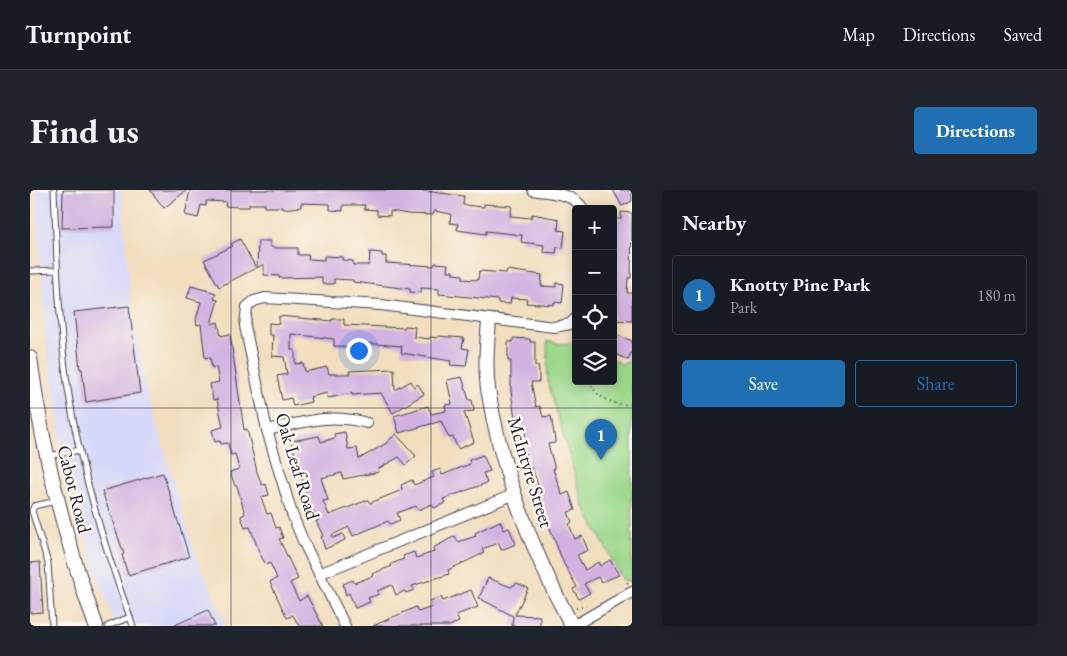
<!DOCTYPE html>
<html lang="en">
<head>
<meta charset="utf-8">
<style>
  :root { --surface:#171b24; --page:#20242c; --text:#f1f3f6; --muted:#9ea1a6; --line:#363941; --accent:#1f6fb2 }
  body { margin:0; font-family:"EB Garamond",serif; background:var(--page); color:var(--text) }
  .controls { position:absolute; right:15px; top:15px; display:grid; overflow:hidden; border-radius:5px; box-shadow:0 2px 12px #0003 }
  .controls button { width:45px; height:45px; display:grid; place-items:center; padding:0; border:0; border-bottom:1px solid var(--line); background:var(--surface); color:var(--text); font:25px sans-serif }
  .you { position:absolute; left:328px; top:160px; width:18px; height:18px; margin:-12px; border:4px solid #fff; border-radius:50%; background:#1a73e8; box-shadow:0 0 0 8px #1a73e833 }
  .badge { display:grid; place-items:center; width:32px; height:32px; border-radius:50%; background:var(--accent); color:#fff; font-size:16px; font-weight:700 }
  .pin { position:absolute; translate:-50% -41px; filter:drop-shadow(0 1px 2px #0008) }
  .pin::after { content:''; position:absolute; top:26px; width:18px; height:15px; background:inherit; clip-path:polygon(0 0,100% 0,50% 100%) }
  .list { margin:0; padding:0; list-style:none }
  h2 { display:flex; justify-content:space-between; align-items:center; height:65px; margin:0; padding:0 20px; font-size:21px }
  h2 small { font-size:16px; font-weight:400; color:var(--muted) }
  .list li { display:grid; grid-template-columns:32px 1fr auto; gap:15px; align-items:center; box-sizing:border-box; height:80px; margin:0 10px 10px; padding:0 10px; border:1px solid var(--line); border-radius:5px }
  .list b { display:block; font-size:19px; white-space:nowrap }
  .list p { margin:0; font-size:16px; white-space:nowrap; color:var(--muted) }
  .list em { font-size:16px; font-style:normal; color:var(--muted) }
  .actions { display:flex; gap:10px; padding:15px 20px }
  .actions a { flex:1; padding:11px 0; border:1px solid var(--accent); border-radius:5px; text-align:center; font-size:18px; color:var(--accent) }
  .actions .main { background:var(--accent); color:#fff }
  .icon { flex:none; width:28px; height:28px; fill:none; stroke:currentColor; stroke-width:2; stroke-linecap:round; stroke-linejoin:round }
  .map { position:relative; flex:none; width:602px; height:436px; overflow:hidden; border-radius:5px }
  header { display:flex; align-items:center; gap:30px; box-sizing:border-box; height:70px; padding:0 25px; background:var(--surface); border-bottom:1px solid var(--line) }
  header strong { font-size:24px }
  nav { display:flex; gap:28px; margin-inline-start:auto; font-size:18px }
  .intro { display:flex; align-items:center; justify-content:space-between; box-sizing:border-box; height:120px; padding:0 30px }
  h1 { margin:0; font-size:35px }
  .button { padding:12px 22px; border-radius:5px; background:var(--accent); color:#fff; font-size:18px; font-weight:700 }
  main { display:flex; gap:30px; padding:0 30px }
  aside { flex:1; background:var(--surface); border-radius:5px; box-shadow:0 2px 12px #0003 }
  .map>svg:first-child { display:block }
  .built { fill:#d6d8f8 }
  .green { fill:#9cd88c; stroke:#5f7d64 }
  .building { fill:#d3b2e1 }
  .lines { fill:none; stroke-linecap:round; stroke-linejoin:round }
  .lane-casing { stroke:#413e4e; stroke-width:7 }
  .street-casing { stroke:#413e4e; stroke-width:12 }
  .secondary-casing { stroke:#413e4e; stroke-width:16 }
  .path { stroke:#413e4e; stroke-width:2; stroke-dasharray:1 4; stroke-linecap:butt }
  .lane { stroke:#fff; stroke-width:5 }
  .street { stroke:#fff; stroke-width:10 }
  .secondary { stroke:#fff; stroke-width:14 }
  .grid { fill:none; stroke:#22223b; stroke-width:1; stroke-opacity:0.55 }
  .labels { text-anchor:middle; stroke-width:5; stroke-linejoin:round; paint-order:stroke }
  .street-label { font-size:19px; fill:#22223b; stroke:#fbf7ec }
</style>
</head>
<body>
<header>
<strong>Turnpoint</strong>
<nav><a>Map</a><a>Directions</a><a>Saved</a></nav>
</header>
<div class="intro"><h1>Find us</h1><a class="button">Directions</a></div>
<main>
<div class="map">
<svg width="602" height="436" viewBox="0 0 602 436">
  <rect width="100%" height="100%" fill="#fbf7ec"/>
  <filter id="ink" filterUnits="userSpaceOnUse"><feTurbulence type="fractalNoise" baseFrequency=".02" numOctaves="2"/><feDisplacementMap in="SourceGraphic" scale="10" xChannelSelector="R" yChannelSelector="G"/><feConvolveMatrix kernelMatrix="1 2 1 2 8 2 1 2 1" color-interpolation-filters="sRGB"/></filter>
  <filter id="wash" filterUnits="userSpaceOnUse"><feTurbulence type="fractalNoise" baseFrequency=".0096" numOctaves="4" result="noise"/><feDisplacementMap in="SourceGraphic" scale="20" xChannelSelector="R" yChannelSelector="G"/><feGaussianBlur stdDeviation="1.12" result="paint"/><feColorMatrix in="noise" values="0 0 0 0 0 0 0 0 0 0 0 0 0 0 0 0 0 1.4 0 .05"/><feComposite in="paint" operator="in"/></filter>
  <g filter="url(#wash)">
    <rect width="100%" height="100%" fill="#f2ddbd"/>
    <polygon class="built" points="6,0 92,0 100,106 117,202 165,363 197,436 86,436 61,366 32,256 16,147"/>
    <polygon class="green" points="517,151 529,154 546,152 546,191 583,191 583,169 591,174 602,171 602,387 594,392 554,317 518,192"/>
    <g id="blocks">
      <g class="building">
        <polygon points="33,0 84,0 84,37 32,38"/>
        <polygon points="120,0 157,0 134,18"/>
        <polygon points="160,0 387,0 434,6 433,15 454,17 454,14 482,16 480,26 501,28 502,24 529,29 528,40 535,41 533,58 527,57 526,63 513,62 514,55 491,52 492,45 456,41 456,44 427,40 428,34 420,33 421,24 404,21 403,25 378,24 360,21 360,26 347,25 347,20 334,19 335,15 313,15 313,21 300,20 300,14 271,13 271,17 252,19 252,17 234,17 235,14 219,14 219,17 208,17 195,16 196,12 176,11 176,16 171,15 168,28 155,25"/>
        <polygon points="583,0 602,0 602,11 592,16"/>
        <polygon points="591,22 602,23 601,88 598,88 597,103 602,103 602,131 583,130 583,29 591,29"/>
        <polygon points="210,49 226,78 189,97 174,70 203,56 201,54"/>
        <polygon points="228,51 240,51 240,56 243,58 268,58 268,65 279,65 278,69 294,70 294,66 312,67 312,70 323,71 323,75 339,75 340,62 352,63 352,66 356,66 356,73 404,76 405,73 418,74 417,81 423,81 423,84 433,85 433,89 448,90 449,81 476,83 477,80 512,85 511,96 526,97 526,93 534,94 532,113 524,112 524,115 496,113 497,109 481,108 480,114 468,113 468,110 409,104 409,99 391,98 391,103 380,102 380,99 323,92 323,90 304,89 304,94 292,94 292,87 249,88 249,86 234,85 234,74 227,78"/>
        <polygon points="161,96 186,103 184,109 188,110 181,134 188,132 191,146 200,144 214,240 217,239 227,282 232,295 236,294 239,305 231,307 237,324 241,323 246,338 249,337 253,348 249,349 268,389 260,393 269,411 277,406 293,436 269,436 263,425 257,428 240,392 247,388 240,373 236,375 230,364 220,337 215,338 211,326 215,324 207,296 205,296 200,282 209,279 205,264 201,265 198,253 191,254 190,251 185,252 182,240 193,237 187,209 183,210 180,194 189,192 186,177 182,178 180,167 175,168 171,134 167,135 166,129 171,112 157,108"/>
        <polygon points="99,116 110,203 56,212 52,179 50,179 44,122"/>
        <polygon points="249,126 302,131 302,129 314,129 314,135 374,138 375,136 385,137 384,147 399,149 400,147 407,148 408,146 434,148 432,158 439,159 436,176 420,175 421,171 371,163 372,156 332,153 332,157 304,156 304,149 261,144 261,160 265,160 265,174 273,173 275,182 297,177 299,184 320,184 319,181 364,179 365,200 381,191 384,197 388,194 394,204 363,223 351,203 322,205 322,203 298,208 297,203 280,207 281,212 263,216 261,208 252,210 247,186 257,184 254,167 242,166 243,145 239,145 239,133 249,134"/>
        <polygon points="583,143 602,151 602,160 598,170 583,163"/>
        <polygon points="483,148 500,149 500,152 505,152 505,176 508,176 509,181 509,192 501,192 506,217 510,216 513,227 521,226 525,250 525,253 518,254 525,279 523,279 532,305 539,302 545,320 538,322 542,332 539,334 545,349 552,346 558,360 547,365 555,380 568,372 570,376 580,370 589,385 571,392 568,387 554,394 560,403 549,409 543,399 547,397 534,374 516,328 505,296 508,295 502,278 496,279 493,268 496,268 493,253 497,252 493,234 486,236 481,201 481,171 478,171 478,152 483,152"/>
        <polygon points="432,187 439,210 442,210 444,221 434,222 444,252 428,259 423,247 419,248 411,231 369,243 364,226 398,216 401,224 416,221 415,215 422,214 417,190"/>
        <polygon points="315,242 318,259 327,258 329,269 355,254 366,244 386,266 376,275 369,267 348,279 349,282 313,289 312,283 291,288 298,310 293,311 299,325 338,310 340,313 372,300 371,295 382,290 384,295 404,287 402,282 410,279 412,285 440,274 439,270 453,265 460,281 453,283 457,293 413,309 415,313 404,318 402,314 388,320 386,316 367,323 370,330 360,334 358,331 323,346 319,337 302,345 303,348 313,344 315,350 295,359 291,347 293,346 286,331 289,330 280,315 261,251 289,246 291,252 305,248 304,244"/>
        <polygon points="133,283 159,367 98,385 92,365 94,364 72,301"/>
        <polygon points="470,331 474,340 479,338 486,354 471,360 469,353 452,359 454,363 418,380 419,384 382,396 384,400 376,403 375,401 366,405 362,395 347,401 349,404 338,408 340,412 325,418 319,403 316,405 313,394 323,390 324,393 343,386 342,384 362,376 361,374 374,369 373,366 384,362 386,368 404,362 403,358 425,346 428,352 446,346 445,343"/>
        <polygon points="10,372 13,422 0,423 0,373"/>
        <polygon points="458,388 481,397 487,393 498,398 485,425 510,426 510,436 482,436 483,426 449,408"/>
        <polygon points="441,400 448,417 426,425 429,432 419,436 343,436 386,417 388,422 402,417 400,411 411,407 413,411"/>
        <polygon points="178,420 185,436 143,436"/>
      </g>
    </g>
  </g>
  <g filter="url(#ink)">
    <use href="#blocks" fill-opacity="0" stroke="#413e4e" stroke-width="1"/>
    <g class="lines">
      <defs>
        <g id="lane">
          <path d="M24,0C27,64 28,129 37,193C49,274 72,351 100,427"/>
          <polyline points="0,81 27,80"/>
          <polyline points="18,266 50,260"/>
          <polyline points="22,436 18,373 2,321 4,316 26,311"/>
          <polyline points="78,436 100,427 103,436"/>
        </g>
        <g id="street">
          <path d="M503,0C518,3 545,3 553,19"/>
          <path d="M237,240C275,232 298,223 337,233"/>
          <polyline points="289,384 485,304"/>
          <polyline points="315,436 274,353 262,324 237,240 215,136 217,117 224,111 235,108 351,115 524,137 540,134 546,128"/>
          <polyline points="543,436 602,402"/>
        </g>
        <g id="secondary">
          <path d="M459,131C457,154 455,177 458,199C471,281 503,363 542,436"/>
          <path d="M0,168C12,261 35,349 66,436"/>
        </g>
      </defs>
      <use href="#lane" class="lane-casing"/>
      <use href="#street" class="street-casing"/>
      <use href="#secondary" class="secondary-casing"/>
      <g class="path">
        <polyline points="543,142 546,149"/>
        <path d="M559,191C568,210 582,214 602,215"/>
        <polyline points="597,393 602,390"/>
        <polyline points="546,418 556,416"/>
      </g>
      <use href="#lane" class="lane"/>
      <use href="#street" class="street"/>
      <use href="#secondary" class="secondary"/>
    </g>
  </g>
  <path class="grid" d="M201,0V436M401,0V436M0,218H602"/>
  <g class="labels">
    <g class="street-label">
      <text transform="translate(268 276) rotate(73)" y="7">Oak Leaf Road</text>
      <text transform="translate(501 282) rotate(73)" y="7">McIntyre Street</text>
      <text transform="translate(45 299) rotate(76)" y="7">Cabot Road</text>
    </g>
  </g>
</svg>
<div class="controls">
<button>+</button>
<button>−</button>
<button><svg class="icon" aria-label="locate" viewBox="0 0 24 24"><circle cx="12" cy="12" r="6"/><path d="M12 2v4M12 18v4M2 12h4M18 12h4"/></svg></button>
<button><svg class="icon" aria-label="layers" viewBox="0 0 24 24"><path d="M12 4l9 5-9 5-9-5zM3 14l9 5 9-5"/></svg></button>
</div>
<div class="you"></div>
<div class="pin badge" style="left:571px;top:270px">1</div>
</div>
<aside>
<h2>Nearby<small></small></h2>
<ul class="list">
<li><span class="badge">1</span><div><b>Knotty Pine Park</b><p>Park</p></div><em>180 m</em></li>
</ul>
<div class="actions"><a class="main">Save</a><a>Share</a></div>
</aside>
</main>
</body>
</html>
